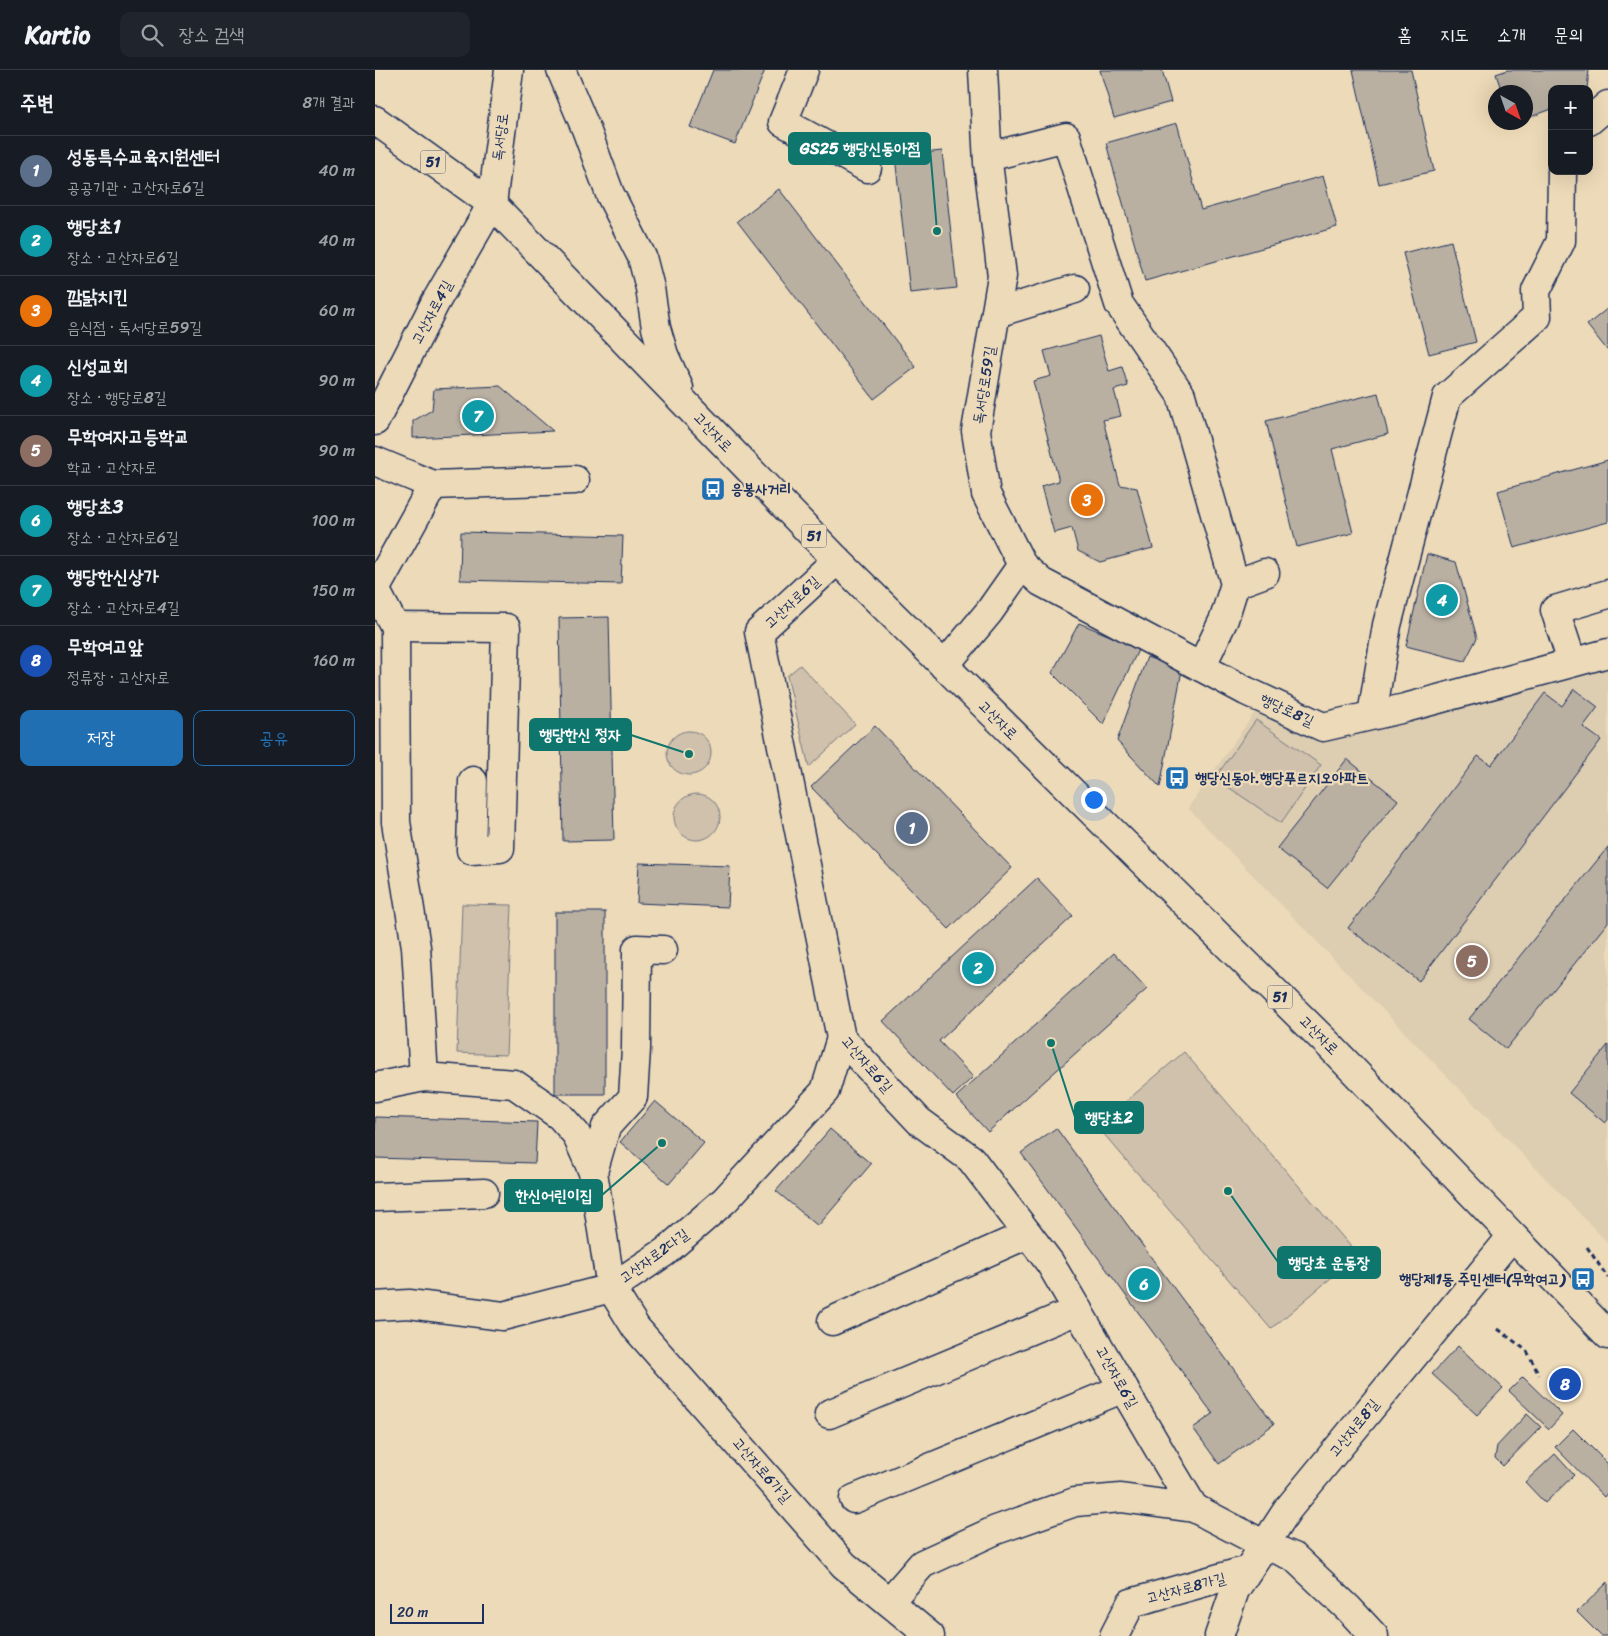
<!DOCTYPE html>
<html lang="ko">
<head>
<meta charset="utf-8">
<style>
  :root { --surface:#171b24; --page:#20242c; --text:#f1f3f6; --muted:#9ea1a6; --line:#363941; --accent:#1f6fb2 }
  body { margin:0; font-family:Sriracha,"Poor Story",sans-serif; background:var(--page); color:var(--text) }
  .controls { position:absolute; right:15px; top:15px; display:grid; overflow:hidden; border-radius:10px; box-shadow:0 5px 20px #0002 }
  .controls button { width:45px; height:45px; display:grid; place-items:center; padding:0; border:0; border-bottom:1px solid var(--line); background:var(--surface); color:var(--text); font:25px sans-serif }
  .compass { position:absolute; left:1113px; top:15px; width:45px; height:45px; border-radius:50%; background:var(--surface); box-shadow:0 5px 20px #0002; rotate:140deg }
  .scale { position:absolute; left:15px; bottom:12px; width:94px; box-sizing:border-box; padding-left:5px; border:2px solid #1b2f5e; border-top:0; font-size:14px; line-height:18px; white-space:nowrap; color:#1b2f5e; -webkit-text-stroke:4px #eddab8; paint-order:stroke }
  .you { position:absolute; left:718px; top:729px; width:18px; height:18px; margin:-12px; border:4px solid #fff; border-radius:50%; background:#1a73e8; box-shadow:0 0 0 8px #1a73e833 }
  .badge { display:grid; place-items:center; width:32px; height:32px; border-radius:50%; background:var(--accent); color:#fff; font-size:16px; font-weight:700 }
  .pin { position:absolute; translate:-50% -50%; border:2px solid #fff; box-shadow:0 1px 5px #0006 }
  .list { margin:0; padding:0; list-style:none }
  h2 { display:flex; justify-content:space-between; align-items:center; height:65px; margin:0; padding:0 20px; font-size:21px }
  h2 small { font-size:16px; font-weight:400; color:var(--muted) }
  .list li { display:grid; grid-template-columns:32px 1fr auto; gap:15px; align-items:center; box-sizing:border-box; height:70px; padding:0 20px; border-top:1px solid var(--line) }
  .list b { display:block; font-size:19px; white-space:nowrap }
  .list p { margin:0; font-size:16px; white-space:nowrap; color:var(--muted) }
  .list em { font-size:16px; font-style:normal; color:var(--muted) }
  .actions { display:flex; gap:10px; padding:15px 20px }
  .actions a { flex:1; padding:11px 0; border:1px solid var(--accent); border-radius:10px; text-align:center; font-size:18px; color:var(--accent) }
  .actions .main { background:var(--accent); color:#fff }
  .icon { flex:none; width:28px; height:28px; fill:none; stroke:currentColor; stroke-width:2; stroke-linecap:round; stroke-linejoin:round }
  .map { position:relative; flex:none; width:1233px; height:1566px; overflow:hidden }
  header { display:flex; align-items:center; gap:30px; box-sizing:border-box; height:70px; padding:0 25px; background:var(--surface); border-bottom:1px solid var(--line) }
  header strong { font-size:24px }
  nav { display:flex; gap:28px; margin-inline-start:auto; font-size:18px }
  .search { width:350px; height:45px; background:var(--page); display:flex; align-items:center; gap:12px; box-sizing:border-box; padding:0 18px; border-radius:10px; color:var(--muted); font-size:19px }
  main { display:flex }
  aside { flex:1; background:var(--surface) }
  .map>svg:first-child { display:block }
  .built { fill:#ddcdb1 }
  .green { fill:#cfc1ab; stroke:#757884 }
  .building { fill:#b9b0a2; stroke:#1b2f5e }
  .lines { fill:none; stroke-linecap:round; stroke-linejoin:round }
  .minor-casing { stroke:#1b2f5e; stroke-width:31 }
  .major-casing { stroke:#1b2f5e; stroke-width:31 }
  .path { stroke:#1b2f5e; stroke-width:3; stroke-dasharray:5 4; stroke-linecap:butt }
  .minor { stroke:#eddab8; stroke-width:28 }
  .major { stroke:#eddab8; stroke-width:28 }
  .labels { text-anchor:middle; stroke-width:4.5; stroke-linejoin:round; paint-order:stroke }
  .shield { fill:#eddab8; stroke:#5a6279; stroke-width:1 }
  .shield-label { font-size:14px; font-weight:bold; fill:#1b2f5e }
  .street-label { font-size:15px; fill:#1b2f5e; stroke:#eddab8 }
  .poi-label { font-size:15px; font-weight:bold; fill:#1b2f5e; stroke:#eddab8; text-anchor:start }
  .leader { fill:none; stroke:#0f766e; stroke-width:2 }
  .callout-dot { fill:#0f766e; stroke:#eddab8; stroke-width:2 }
  .callout { fill:#0f766e; stroke:#0f766e; stroke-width:2 }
  .callout-label { font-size:16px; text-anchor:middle; font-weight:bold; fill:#fff }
</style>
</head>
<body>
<header>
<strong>Kartio</strong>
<div class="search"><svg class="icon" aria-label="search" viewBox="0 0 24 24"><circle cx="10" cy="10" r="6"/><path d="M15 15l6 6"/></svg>장소 검색</div>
<nav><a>홈</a><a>지도</a><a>소개</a><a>문의</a></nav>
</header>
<main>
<aside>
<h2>주변<small>8개 결과</small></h2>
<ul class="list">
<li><span class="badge" style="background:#5c6f8a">1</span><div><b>성동특수교육지원센터</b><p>공공기관 · 고산자로6길</p></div><em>40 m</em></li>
<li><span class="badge" style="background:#0f9aa8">2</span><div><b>행당초1</b><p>장소 · 고산자로6길</p></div><em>40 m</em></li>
<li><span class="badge" style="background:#e8710a">3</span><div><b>깜닭치킨</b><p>음식점 · 독서당로59길</p></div><em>60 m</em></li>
<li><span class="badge" style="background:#0f9aa8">4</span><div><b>신성교회</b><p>장소 · 행당로8길</p></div><em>90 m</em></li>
<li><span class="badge" style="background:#8d6e63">5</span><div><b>무학여자고등학교</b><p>학교 · 고산자로</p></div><em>90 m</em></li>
<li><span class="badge" style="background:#0f9aa8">6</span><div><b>행당초3</b><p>장소 · 고산자로6길</p></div><em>100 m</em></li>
<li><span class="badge" style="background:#0f9aa8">7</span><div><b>행당한신상가</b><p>장소 · 고산자로4길</p></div><em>150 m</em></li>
<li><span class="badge" style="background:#1a4fb4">8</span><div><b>무학여고앞</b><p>정류장 · 고산자로</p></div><em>160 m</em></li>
</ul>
<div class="actions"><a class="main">저장</a><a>공유</a></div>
</aside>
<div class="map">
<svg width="1233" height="1566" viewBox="0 0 1233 1566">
  <rect width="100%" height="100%" fill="#eddab8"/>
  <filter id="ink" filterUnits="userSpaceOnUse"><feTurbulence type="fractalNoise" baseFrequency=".02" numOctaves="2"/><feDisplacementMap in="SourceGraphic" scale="10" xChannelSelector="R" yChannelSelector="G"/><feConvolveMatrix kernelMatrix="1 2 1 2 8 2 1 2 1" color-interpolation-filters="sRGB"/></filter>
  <g filter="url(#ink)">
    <polygon class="built" points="1233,592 1233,1173 813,738 885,635 947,664"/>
    <g class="green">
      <polygon points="425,595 480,654 434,697 412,606"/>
      <polygon points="881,650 946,695 906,753 840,708"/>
      <circle cx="314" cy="683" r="22"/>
      <circle cx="322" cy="747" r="23"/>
      <polygon points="87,834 137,835 131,985 82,983"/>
      <polygon points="809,982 983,1185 896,1259 722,1056"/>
    </g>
    <g class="building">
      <polygon points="338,0 390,0 360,74 315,57"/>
      <polygon points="725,0 787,0 796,32 739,48"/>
      <polygon points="978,0 1036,0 1059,101 1004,114"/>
      <polygon points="1133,0 1214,0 1212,19 1177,19 1177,39 1155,47 1150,33 1150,22 1147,22 1146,19 1137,22 1127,22 1121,4"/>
      <polygon points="802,53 826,140 948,106 962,157 770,211 731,73"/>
      <polygon points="567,81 582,218 535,223 520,86"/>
      <polygon points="404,119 541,297 499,329 362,151"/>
      <polygon points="1076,171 1101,272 1054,284 1028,183"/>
      <polygon points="1233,238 1233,281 1212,255"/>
      <polygon points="724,266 734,301 747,297 753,316 739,320 746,346 728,350 745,415 762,418 778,478 725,492 703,481 697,458 679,463 666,416 684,411 658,311 676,306 669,281"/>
      <polygon points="125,316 178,361 38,368 38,351 57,340 59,319"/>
      <polygon points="1003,323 1013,364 957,379 978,463 922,477 891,351"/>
      <polygon points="1233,390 1233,452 1139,478 1123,421"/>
      <polygon points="86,462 248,466 246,514 85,510"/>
      <polygon points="1052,484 1081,492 1102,568 1090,591 1031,576"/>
      <polygon points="234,547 239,770 188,771 184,548"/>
      <polygon points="704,553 764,578 728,654 677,603"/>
      <polygon points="772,587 807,600 785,717 742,671"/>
      <polygon points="1199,619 1223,637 1208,657 1226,670 1044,911 973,858 1103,686 1116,695 1170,623 1187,636"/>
      <polygon points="500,656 637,798 574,859 436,717"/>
      <polygon points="972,689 1023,730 952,818 902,778"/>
      <polygon points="1233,777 1233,852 1131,979 1094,949"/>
      <polygon points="264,793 355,796 353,837 262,833"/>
      <polygon points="662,808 698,846 564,971 598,1007 578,1026 508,951"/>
      <rect x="180" y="842" width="50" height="182"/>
      <polygon points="739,883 772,919 613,1062 581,1027"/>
      <polygon points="1233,975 1233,1050 1230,1053 1194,1023"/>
      <polygon points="280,1031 329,1073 294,1114 245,1072"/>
      <polygon points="0,1047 162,1052 160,1093 0,1088"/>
      <polygon points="681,1058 899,1354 844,1394 818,1358 838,1344 646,1083"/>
      <polygon points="455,1059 496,1094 443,1156 401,1121"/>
      <polygon points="1083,1276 1128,1318 1102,1345 1057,1304"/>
      <polygon points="1148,1307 1187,1345 1174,1359 1134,1321"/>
      <polygon points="1152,1344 1166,1357 1128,1396 1120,1388 1122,1376"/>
      <polygon points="1198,1359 1233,1394 1233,1422 1229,1427 1180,1377"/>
      <polygon points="1180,1384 1199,1405 1170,1433 1150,1412"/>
      <polygon points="1233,1512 1233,1566 1226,1566 1202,1542"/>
    </g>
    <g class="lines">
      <defs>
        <g id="minor">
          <polyline points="429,0 408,52 492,98"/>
          <polyline points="1214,51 1233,35"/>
          <polyline points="613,87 691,67 744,234 806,325 860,514 849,549 826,597"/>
          <polyline points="621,243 700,219"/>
          <polyline points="0,351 60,233 117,134"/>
          <polyline points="0,391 58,415 0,520"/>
          <polyline points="58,415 200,410"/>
          <polyline points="462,490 384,562 466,968 544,1051 596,1089 675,1193 789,1388 819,1438"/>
          <polyline points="647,495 666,512 871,621 948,657 1030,638 1233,583"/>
          <polyline points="860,514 890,503"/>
          <polyline points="0,519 20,557 21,752 41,877 49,1007 139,1014 185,1046 201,1064 218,1102 236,1218 261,1258 469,1495 555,1566"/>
          <polyline points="20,557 131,558 125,778 96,780 98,711"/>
          <polyline points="1197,592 1180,540 1233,524"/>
          <polyline points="569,596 614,542 647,495 611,424 601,361 627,206 613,93 608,0"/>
          <polyline points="997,645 1012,555 1072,327 1162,247 1161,221 1186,171 1187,101"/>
          <polyline points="0,1017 49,1007"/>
          <polyline points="218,1102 231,1057 258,1027 261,979 262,879 288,880"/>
          <polyline points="0,1127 109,1123"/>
          <polyline points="0,1236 34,1234 128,1246 236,1218 290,1182 350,1130 450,1021 466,968"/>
          <polyline points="457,1251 653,1164"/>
          <polyline points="454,1344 703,1240"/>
          <polyline points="479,1429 749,1318"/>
          <polyline points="514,1532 547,1494 621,1460 700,1432 746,1428 819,1438 890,1475 919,1487 974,1539 999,1566"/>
          <polyline points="739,1566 756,1533 873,1500"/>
          <polyline points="844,1566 860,1520 913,1439 1137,1166"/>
        </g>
        <g id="major">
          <polyline points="186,0 211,59 235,124 267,187 275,218 281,258 289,285 304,318"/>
          <polyline points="0,50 117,134 462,490 955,976 1233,1265"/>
          <polyline points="117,134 134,0"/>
        </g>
      </defs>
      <use href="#minor" class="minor-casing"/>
      <use href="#major" class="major-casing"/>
      <g class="path">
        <polyline points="1212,1177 1233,1208"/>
        <polyline points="1123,1259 1152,1281 1164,1305"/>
      </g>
      <use href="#minor" class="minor"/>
      <use href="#major" class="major"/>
    </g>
  </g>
  <defs>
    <symbol id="bus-square" viewBox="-11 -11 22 22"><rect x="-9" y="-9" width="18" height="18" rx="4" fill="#1f6fb2" stroke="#eddab8"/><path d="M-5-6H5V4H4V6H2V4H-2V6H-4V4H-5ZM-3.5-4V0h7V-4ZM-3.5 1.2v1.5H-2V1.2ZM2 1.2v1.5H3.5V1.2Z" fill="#fff"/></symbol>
  </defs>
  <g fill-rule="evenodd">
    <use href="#bus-square" x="324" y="405" width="28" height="28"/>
    <use href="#bus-square" x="788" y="694" width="28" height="28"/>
    <use href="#bus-square" x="1194" y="1195" width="28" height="28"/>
  </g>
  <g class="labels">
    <g class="shield">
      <rect x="45.5" y="80.5" width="25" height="23" rx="4"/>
      <rect x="426.5" y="454.5" width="25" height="23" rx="4"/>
      <rect x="892.5" y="915.5" width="25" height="23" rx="4"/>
    </g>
    <g class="shield-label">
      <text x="58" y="97">51</text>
      <text x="439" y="471">51</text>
      <text x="905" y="932">51</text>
    </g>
    <g class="street-label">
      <text transform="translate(125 67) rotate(-83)" y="5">독서당로</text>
      <text transform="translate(57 242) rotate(-62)" y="5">고산자로4길</text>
      <text transform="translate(609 315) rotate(-81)" y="5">독서당로59길</text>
      <text transform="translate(338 362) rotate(46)" y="5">고산자로</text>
      <text transform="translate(417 532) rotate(-43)" y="5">고산자로6길</text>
      <text transform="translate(912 640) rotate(25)" y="5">행당로8길</text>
      <text transform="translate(623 650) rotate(45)" y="5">고산자로</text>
      <text transform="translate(944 965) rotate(45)" y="5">고산자로</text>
      <text transform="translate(492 994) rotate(49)" y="5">고산자로6길</text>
      <text transform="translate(279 1186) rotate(-36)" y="5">고산자로2다길</text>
      <text transform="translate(742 1307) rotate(60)" y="5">고산자로6길</text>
      <text transform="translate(979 1358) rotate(-51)" y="5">고산자로8길</text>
      <text transform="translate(387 1400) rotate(49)" y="5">고산자로6가길</text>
      <text transform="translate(811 1518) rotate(-15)" y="5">고산자로8가길</text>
    </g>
    <g class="poi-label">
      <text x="356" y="424">응봉사거리</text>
      <text x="820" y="713">행당신동아.행당푸르지오아파트</text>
      <text x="1190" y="1214" text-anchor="end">행당제1동 주민센터(무학여고)</text>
    </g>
  </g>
  <path class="leader" d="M562 161L555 78M314 684L256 665M676 973L700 1047M287 1073L227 1125M853 1121L903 1192"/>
  <g class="callout-dot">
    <circle cx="562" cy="161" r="5"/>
    <circle cx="314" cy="684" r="5"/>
    <circle cx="676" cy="973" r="5"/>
    <circle cx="287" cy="1073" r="5"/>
    <circle cx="853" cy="1121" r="5"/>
  </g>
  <g class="callout">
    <rect x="414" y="63" width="141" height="31" rx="5"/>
    <rect x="155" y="649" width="101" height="31" rx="5"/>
    <rect x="700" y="1032" width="68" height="31" rx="5"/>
    <rect x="130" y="1110" width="97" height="31" rx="5"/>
    <rect x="903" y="1177" width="102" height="31" rx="5"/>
  </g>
  <g class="callout-label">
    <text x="485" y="84">GS25 행당신동아점</text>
    <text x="205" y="670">행당한신 정자</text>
    <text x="734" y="1053">행당초2</text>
    <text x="179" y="1131">한신어린이집</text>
    <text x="954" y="1198">행당초 운동장</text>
  </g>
</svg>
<div class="controls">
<button>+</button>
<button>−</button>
</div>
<svg class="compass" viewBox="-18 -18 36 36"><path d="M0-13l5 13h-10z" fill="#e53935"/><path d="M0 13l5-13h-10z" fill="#9ea1a6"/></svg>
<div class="scale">20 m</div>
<div class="you"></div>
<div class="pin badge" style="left:537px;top:758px;background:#5c6f8a">1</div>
<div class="pin badge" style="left:603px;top:898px;background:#0f9aa8">2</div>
<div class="pin badge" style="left:712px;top:430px;background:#e8710a">3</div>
<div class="pin badge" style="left:1067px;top:530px;background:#0f9aa8">4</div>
<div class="pin badge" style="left:1097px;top:891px;background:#8d6e63">5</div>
<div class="pin badge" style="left:769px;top:1214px;background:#0f9aa8">6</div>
<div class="pin badge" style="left:103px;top:346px;background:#0f9aa8">7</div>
<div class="pin badge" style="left:1190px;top:1314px;background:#1a4fb4">8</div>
</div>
</main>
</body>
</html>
